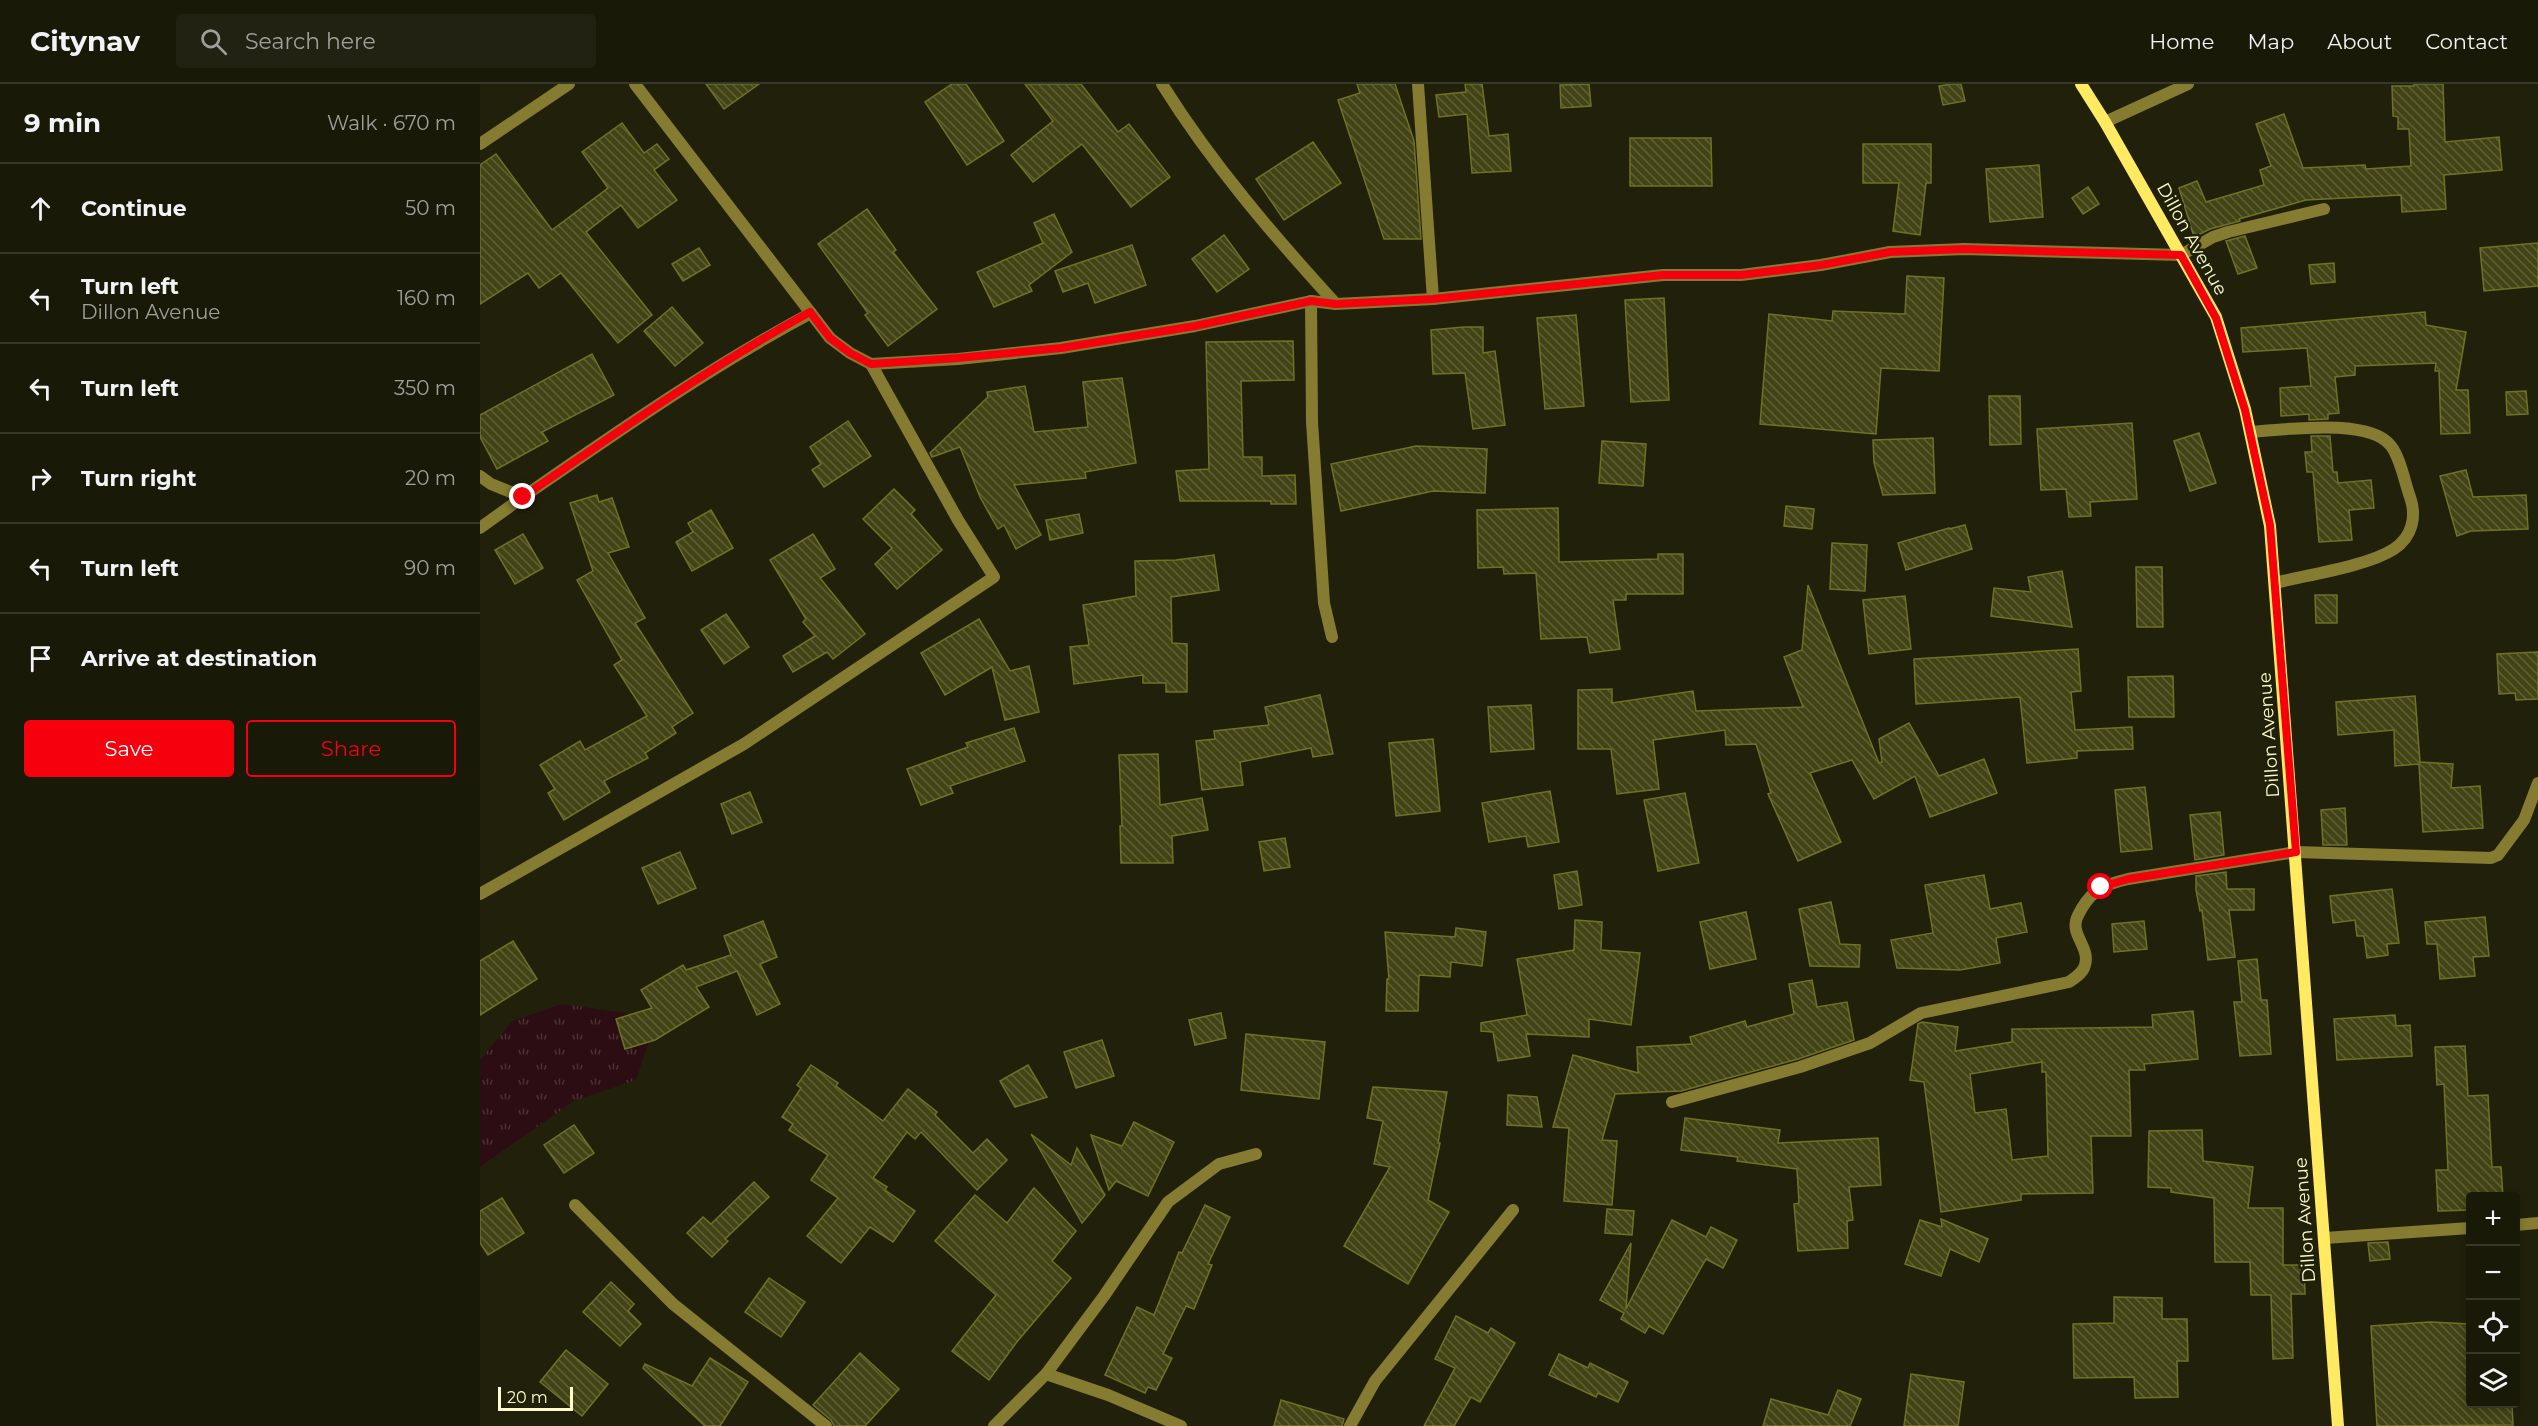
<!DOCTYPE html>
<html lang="en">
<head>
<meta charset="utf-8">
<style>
  :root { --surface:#191908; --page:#222212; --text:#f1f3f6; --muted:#9fa09c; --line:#373829; --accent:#f6000e }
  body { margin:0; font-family:Montserrat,sans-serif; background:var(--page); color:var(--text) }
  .controls { position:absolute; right:18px; bottom:18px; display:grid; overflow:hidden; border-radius:6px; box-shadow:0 3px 9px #0003 }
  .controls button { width:54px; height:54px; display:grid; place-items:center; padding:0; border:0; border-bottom:2px solid var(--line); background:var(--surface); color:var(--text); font:30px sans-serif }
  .scale { position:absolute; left:18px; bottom:15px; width:75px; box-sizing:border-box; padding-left:6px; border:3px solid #fffdcb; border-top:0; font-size:16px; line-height:21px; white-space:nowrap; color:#fffdcb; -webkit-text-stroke:4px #21210b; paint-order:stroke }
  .stop { position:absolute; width:18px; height:18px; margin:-14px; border:4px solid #f6000e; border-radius:50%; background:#fff }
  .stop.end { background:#f6000e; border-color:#fff; box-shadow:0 2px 6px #0008 }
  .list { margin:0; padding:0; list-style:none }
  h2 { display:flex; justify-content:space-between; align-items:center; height:78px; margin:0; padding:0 24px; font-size:26px }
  h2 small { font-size:20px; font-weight:400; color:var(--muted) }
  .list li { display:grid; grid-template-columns:39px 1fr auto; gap:18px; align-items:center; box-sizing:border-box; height:90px; padding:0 24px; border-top:2px solid var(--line) }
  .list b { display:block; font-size:22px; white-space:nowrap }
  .list p { margin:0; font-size:20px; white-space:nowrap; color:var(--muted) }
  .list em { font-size:20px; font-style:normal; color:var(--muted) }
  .actions { display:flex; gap:12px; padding:18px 24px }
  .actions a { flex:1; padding:14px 0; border:2px solid var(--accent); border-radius:6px; text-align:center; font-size:21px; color:var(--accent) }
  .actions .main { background:var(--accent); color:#fff }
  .icon { flex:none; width:33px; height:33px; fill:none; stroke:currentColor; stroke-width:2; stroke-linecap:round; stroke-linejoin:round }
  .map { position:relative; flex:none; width:2058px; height:1342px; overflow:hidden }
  header { display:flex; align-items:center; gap:36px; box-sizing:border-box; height:84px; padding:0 30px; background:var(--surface); border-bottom:2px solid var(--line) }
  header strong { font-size:28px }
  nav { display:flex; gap:33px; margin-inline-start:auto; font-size:21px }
  .search { width:420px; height:54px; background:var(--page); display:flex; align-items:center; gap:15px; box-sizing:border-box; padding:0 21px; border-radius:6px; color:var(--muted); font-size:22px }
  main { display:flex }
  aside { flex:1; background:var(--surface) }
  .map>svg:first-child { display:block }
  .grass { fill:url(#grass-tufts) }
  .building { fill:url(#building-back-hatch); stroke:#6f7225; stroke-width:1.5; fill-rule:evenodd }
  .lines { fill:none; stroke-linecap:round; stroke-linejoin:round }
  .street { stroke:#857b31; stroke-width:12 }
  .secondary { stroke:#ffea62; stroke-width:12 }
  .route { stroke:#f6000e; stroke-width:8 }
  .labels { text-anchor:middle; stroke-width:5; stroke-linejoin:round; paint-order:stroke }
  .street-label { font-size:18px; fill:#fffdcb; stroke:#21210b }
</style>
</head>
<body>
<header>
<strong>Citynav</strong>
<div class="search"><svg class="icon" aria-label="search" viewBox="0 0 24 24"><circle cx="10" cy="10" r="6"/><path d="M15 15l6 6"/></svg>Search here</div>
<nav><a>Home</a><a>Map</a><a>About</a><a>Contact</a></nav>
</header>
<main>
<aside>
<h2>9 min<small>Walk · 670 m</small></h2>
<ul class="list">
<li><svg class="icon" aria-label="ahead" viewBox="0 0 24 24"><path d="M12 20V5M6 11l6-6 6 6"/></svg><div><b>Continue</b></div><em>50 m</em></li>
<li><svg class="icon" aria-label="left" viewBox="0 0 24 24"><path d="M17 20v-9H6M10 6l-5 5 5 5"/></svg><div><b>Turn left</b><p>Dillon Avenue</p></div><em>160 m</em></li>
<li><svg class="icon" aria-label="left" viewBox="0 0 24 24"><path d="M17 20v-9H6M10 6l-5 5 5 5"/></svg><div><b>Turn left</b></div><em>350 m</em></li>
<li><svg class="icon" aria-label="right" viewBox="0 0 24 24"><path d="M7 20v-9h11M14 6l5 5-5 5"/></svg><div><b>Turn right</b></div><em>20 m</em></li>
<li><svg class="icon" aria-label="left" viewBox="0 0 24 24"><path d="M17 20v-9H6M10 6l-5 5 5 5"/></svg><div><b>Turn left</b></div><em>90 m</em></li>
<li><svg class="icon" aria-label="arrive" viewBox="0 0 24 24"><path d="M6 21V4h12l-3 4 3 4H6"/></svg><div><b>Arrive at destination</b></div></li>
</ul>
<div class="actions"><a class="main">Save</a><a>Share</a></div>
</aside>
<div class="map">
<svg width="2058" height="1342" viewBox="0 0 2058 1342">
  <defs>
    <pattern id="grass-tufts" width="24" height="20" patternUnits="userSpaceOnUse" patternTransform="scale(1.5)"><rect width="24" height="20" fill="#2c0d13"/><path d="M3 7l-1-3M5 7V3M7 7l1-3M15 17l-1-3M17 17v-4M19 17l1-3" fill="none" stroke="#4c3134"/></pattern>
    <pattern id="building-back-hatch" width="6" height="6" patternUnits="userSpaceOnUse" patternTransform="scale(1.5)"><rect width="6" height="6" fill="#424415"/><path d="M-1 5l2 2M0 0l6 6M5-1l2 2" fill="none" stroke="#5e6036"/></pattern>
  </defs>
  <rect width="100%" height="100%" fill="#21210b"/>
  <polygon class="grass" points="82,920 146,929 170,955 156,996 94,1017 0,1083 0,976 32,937"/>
  <g class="building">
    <polygon points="226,0 279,0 244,25"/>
    <polygon points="472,0 486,0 524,57 487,81 445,18"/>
    <polygon points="545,0 601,0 638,48 649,40 690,93 651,123 602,60 553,98 531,71 573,37"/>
    <polygon points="877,0 915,0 934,57 941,155 904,155 858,16 880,9"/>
    <polygon points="985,0 1002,0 1009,52 1028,50 1031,87 992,89 987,30 959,33 956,11 986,8"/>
    <polygon points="1109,0 1111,22 1081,24 1080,1"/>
    <polygon points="1471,0 1481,0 1485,17 1463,21 1459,2"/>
    <polygon points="1934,0 1963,0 1965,58 2019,53 2022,86 1964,91 1966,125 1922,128 1921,111 1826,116 1759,135 1760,137 1730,145 1714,153 1699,104 1717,97 1726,118 1784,101 1780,86 1791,82 1776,40 1804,30 1823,84 1885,81 1886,85 1931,82 1929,45 1918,45 1918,33 1913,32 1912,2 1934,2"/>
    <polygon points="142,39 164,69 177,60 189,75 174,86 197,116 158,144 141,121 106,148 172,231 138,259 81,189 59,204 48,189 0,220 0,81 16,70 72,146 128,104 102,68"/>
    <polygon points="1150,54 1231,54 1232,102 1150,102"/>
    <polygon points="833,58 861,99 804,136 776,95"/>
    <polygon points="1383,60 1451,60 1451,99 1446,99 1440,151 1413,147 1419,99 1383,99"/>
    <polygon points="1559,81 1563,133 1510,138 1506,85"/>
    <polygon points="1608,103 1619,120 1603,130 1592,114"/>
    <polygon points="387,125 416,166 413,168 457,225 408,262 385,231 388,229 338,160"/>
    <polygon points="574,130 592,168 549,201 552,207 514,223 497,188 563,159 554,139"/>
    <polygon points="744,151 769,185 737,208 712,175"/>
    <polygon points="1765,152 1777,184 1758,190 1746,157"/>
    <polygon points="2058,159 2058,202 2004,207 2000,164"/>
    <polygon points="652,161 666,201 615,219 608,199 583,208 575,187"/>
    <polygon points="219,164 230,181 203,197 192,180"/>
    <polygon points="1854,179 1855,198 1831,200 1829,181"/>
    <polygon points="1427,192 1464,194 1459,287 1401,284 1396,350 1280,340 1289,230 1352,237 1353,227 1425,230"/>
    <polygon points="1184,214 1189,316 1151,318 1145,216"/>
    <polygon points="192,223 223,259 195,282 164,247"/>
    <polygon points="1945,228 1946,241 1986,248 1976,306 1988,306 1990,349 1961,350 1959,287 1955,287 1956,279 1875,282 1875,291 1855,293 1859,329 1848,330 1848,335 1829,336 1829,330 1801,332 1800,304 1831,302 1827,264 1763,268 1761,244"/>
    <polygon points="1096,231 1104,322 1065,325 1057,234"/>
    <polygon points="984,243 1003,243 1003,269 1015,267 1025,341 993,345 985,289 953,290 951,246"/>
    <polygon points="813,257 814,296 761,297 763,373 782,373 782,392 815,391 816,420 791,420 791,417 700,417 696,387 729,385 726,258"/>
    <polygon points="112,270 134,311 62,348 68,357 17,385 0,353 0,331"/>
    <polygon points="642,294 656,379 605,388 606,394 534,401 561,451 536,465 524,441 518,445 500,413 480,363 452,373 450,369 508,313 507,308 545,302 554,348 608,343 603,298"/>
    <polygon points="2046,307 2048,330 2027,331 2026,308"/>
    <polygon points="1509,312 1540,312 1541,360 1510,361"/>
    <polygon points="368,337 391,372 344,403 332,386 341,380 330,363"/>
    <polygon points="1652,339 1657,415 1610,418 1611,432 1589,433 1586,405 1561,406 1557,345"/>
    <polygon points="1719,349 1736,399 1710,407 1694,357"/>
    <polygon points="1831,352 1850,352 1853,388 1857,388 1858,399 1891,396 1894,424 1869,426 1872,456 1839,458 1833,388 1827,388 1825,368 1832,368"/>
    <polygon points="1453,354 1455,409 1403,411 1394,379 1393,356"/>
    <polygon points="1122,357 1166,360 1163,402 1119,399"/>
    <polygon points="936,362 1007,365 1005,409 953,407 861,427 851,380"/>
    <polygon points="1986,386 1993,413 2046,411 2048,445 1991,447 1977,452 1960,392"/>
    <polygon points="414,405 435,426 431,430 462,466 417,505 395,480 412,464 383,435"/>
    <polygon points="117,411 119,418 132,414 149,463 128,469 165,534 155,539 213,629 192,643 196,649 165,669 168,674 124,697 130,708 84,736 68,709 75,705 60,681 100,657 105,666 167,632 134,581 142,576 97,496 113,487 90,419"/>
    <polygon points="1306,422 1334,425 1332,445 1304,442"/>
    <polygon points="1078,424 1079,478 1178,475 1178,470 1203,470 1203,510 1146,510 1146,516 1133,516 1140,565 1110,569 1107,553 1061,555 1056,489 1024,490 1023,483 998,484 997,426"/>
    <polygon points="231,426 253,464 212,487 196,458 213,448 208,439"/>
    <polygon points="599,430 603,449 570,456 566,436"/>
    <polygon points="1485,441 1492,465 1426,486 1418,459 1469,444 1469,445"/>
    <polygon points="43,450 63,484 35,500 15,466"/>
    <polygon points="333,450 355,485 340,494 385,550 353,575 347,568 313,588 303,572 335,552 323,538 326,535 290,476"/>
    <polygon points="1352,459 1387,461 1385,507 1350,505"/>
    <polygon points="734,471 739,506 691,513 692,559 707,560 707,608 686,608 686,599 663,599 663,591 594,600 590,563 609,561 603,521 656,512 655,477 696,476"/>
    <polygon points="1656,483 1682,483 1683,543 1657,543"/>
    <polygon points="1582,487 1592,543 1511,532 1514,504 1551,508 1548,493"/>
    <polygon points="1328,501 1399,679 1402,678 1399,655 1429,639 1459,692 1504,675 1517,709 1450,733 1435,692 1394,715 1372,676 1330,689 1361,758 1318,777 1288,710 1291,709 1276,660 1246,661 1245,646 1173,656 1179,705 1137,710 1131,665 1098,665 1098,606 1132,605 1132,619 1213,607 1216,627 1323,623 1304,573 1322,566"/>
    <polygon points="1835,511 1857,511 1857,539 1836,539"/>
    <polygon points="1425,512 1431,565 1389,570 1383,516"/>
    <polygon points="246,530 269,563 244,580 221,546"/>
    <polygon points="499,535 530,587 549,582 559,628 525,636 512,583 465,611 441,569"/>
    <polygon points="1598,565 1601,607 1591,608 1595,646 1652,643 1653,665 1597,667 1597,674 1547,679 1540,613 1436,620 1434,575"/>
    <polygon points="2058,568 2058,615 2036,616 2035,609 2019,610 2017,570"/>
    <polygon points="1693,592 1694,633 1649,633 1648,593"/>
    <polygon points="840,611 853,670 833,673 831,664 760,678 763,701 722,706 716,657 735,655 734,647 789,641 785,623"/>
    <polygon points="1935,612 1940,678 1973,680 1971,704 2000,702 2003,744 1943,748 1939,680 1915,682 1914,646 1858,651 1856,618"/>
    <polygon points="1051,621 1054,665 1011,668 1008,623"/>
    <polygon points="534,644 545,677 470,702 473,709 441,721 427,685 488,663 486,659"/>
    <polygon points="953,655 960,727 916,732 909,659"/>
    <polygon points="678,670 680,721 722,714 728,746 692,752 693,779 641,779 640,742 642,742 639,671"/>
    <polygon points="1665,703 1672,765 1641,768 1635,706"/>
    <polygon points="1070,707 1079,758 1048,763 1046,752 1009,758 1002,719"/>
    <polygon points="270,708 282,738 252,750 241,720"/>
    <polygon points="1205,709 1219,779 1178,787 1164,716"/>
    <polygon points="1865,724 1867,761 1843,761 1841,726"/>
    <polygon points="1740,728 1744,771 1715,776 1710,731"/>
    <polygon points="805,754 810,783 784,787 779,758"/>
    <polygon points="200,768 216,804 178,820 162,784"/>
    <polygon points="1097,787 1102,821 1079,825 1074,791"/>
    <polygon points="1746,788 1747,805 1774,805 1774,826 1749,826 1755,873 1728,876 1722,826 1720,827 1716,806 1716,792"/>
    <polygon points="1504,791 1510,825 1541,819 1547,848 1516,854 1520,879 1480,886 1417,884 1411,856 1453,849 1445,801"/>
    <polygon points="1912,805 1919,859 1907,860 1908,871 1887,874 1884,852 1877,852 1875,836 1853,839 1850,812"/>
    <polygon points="1351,818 1360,860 1380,861 1379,883 1330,882 1319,825"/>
    <polygon points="1266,828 1276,875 1230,885 1220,838"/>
    <polygon points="2005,833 2009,872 1993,873 1995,892 1960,895 1957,860 1947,860 1945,838"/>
    <polygon points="1095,836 1122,838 1121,866 1160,869 1151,941 1109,935 1109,953 1046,950 1050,972 1018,977 1013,948 1001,947 1001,939 1047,931 1037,875 1094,866"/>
    <polygon points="283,837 297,873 280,880 300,920 277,931 257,887 216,903 229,923 175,956 145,965 136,935 172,924 161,906 203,881 206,886 251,871 244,852"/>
    <polygon points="1664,837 1667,865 1634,868 1632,840"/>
    <polygon points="976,844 1006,848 1002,882 971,878 970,893 939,891 938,927 906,927 907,895 909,895 905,848 975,853"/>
    <polygon points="33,857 57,895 0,931 0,877"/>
    <polygon points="1777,875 1781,916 1787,916 1791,970 1760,972 1754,918 1762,918 1758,877"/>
    <polygon points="1332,896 1337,923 1367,918 1374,956 1318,975 1201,1007 1135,1010 1122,1056 1137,1057 1132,1121 1084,1117 1089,1044 1073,1043 1093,971 1158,989 1157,963 1212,960 1210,953 1265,937 1267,943 1314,930 1309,900"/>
    <path d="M1713,927L1718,975L1664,980L1665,986H1649L1651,1052H1611L1613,1109L1541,1110V1116L1461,1128L1444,998L1430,996L1438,940L1442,938L1478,943L1475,967L1532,958V945L1673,943L1672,931ZM1562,978V988H1566L1568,1072L1532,1076L1526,1025L1495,1029L1490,990Z"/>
    <polygon points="741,929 746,954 715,961 709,936"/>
    <polygon points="1915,931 1916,942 1930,941 1932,972 1857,976 1854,935"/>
    <polygon points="766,950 845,958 839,1015 761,1006"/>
    <polygon points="622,956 634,992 596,1004 584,968"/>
    <polygon points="1985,962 1988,1012 2008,1011 2012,1083 2021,1083 2023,1113 1990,1113 1990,1126 1958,1127 1956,1086 1968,1086 1964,1000 1957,1001 1955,963"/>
    <polygon points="331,981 358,999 356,1002 403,1037 428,1005 457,1028 455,1031 493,1069 507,1055 527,1076 497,1106 441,1048 435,1055 427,1048 393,1094 407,1103 405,1106 435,1127 413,1158 390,1143 361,1179 327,1152 358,1114 331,1096 348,1071 309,1046 313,1040 302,1033 321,1004 317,1001"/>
    <polygon points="548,981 567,1013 535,1023 520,997"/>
    <polygon points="893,1003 967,1008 958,1059 960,1059 948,1116 969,1128 928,1200 864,1162 910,1083 894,1080 903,1037 887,1034"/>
    <polygon points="1028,1011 1057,1013 1062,1043 1027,1041"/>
    <polygon points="1205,1034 1300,1046 1298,1059 1398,1054 1401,1101 1369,1103 1373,1136 1367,1137 1368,1164 1318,1167 1314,1120 1319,1119 1317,1085 1257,1077 1258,1073 1201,1066"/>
    <polygon points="654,1038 694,1058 668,1112 636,1097 629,1106 611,1051 642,1062"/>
    <polygon points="94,1041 114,1069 84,1089 64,1061"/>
    <polygon points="1722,1046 1723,1077 1773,1083 1768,1124 1803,1124 1803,1181 1824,1181 1825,1210 1811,1210 1813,1274 1793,1275 1791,1211 1771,1211 1770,1178 1735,1178 1734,1114 1691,1108 1691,1104 1668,1103 1669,1047"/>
    <polygon points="551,1050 591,1081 597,1064 625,1111 602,1139"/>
    <polygon points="274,1098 289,1113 245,1155 248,1157 232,1173 207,1149 223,1133 231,1140"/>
    <polygon points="554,1104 596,1147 572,1177 591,1194 536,1259 509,1296 472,1267 516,1211 455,1157 495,1111 527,1139"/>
    <polygon points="22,1114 44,1149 8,1171 0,1159 0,1127"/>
    <polygon points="725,1121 750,1133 728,1180 732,1181 714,1225 706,1222 683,1270 692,1274 676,1306 668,1303 665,1309 625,1291 657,1223 674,1231 699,1168 702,1169"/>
    <polygon points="1127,1125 1154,1127 1152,1151 1125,1149"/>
    <polygon points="1461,1135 1508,1155 1499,1178 1470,1165 1461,1192 1425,1180 1440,1136 1462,1143"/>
    <polygon points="1192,1136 1226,1153 1231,1143 1257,1156 1243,1184 1226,1175 1183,1250 1169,1242 1165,1249 1141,1235 1144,1229 1120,1216 1151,1159 1146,1225"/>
    <polygon points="1908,1158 1910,1175 1890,1177 1888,1159"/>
    <polygon points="289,1194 325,1218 301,1253 265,1228"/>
    <polygon points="131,1198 154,1220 148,1227 161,1240 140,1262 103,1228"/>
    <polygon points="1634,1213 1682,1214 1682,1235 1707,1235 1708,1277 1697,1277 1698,1313 1655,1314 1654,1293 1594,1294 1593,1240 1634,1239"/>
    <polygon points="976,1232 1008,1249 1011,1244 1035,1259 1000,1318 991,1313 974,1342 944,1342 975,1284 955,1275"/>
    <polygon points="1950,1238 1990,1240 1990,1320 2032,1320 2033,1341 1897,1342 1891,1242"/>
    <polygon points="86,1266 128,1300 102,1332 60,1298"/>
    <polygon points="380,1269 419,1305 385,1342 354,1342 351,1336 333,1321"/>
    <polygon points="1079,1270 1108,1284 1110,1279 1148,1298 1138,1318 1118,1309 1116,1313 1069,1291"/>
    <polygon points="230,1274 268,1298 240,1342 225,1342 163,1284 165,1280 212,1302"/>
    <polygon points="1431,1290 1484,1298 1478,1342 1424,1342"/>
    <polygon points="1358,1306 1381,1315 1370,1342 1283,1342 1291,1315 1348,1331"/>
    <polygon points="801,1316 864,1335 862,1342 794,1342"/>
  </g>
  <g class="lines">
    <g class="street">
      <polyline points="155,0 350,254 370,269 391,280 478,275 581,264 715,242 831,217 856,220 953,215 1183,191 1261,191 1341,181 1410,168 1484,165 1701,171 1733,153 1748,148 1844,125"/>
      <path d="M682,0C732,80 793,151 856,220"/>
      <polyline points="938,0 953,215"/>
      <polyline points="1625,38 1708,0"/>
      <polyline points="0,60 89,0"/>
      <polyline points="831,217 832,338 844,519 852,553"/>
      <path d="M1770,348C1803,346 1890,333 1911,362C1920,373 1925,399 1930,413C1937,433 1932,453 1914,465C1888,482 1827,491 1795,499"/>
      <path d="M0,392L11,400L43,413C137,348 230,283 331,229"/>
      <polyline points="0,444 43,413"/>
      <polyline points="0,810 264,660 514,493 478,436 391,280"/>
      <path d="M1192,1018L1320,983L1390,959L1441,929L1589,898C1596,893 1603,889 1605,881C1609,868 1599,858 1596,846C1594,837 1598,831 1602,824C1613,805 1627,800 1648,795L1816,768L2011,774L2018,771L2044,736L2058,699"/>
      <polyline points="95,1121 193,1220 346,1342"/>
      <polyline points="2036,1141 2058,1139"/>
      <polyline points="1845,1154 1990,1144"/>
      <polyline points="566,1290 628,1311 701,1342"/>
      <polyline points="514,1342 566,1290 624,1212 688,1118 739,1080 776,1070"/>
      <polyline points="870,1342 895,1297 1033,1126"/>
    </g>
    <polyline class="secondary" points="1601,0 1625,38 1736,233 1765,325 1790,442 1858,1342"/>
  </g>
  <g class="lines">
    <path class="route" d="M43,413C137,348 230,283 330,228L350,254L370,269L391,280L478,274L581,264L715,242L831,217L856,220L953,215L1183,191H1261L1341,181L1410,168L1484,165L1701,171L1736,234L1765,326L1790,441L1816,768L1648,795L1621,803"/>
  </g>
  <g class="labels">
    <g class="street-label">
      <text transform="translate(1712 155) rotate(61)" y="6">Dillon Avenue</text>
      <text transform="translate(1789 651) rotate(-94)" y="6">Dillon Avenue</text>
      <text transform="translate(1825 1136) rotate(-94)" y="6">Dillon Avenue</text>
    </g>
  </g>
</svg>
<div class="controls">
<button>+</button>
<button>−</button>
<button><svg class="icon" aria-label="locate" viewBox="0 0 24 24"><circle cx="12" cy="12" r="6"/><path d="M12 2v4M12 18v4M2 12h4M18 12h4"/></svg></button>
<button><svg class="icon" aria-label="layers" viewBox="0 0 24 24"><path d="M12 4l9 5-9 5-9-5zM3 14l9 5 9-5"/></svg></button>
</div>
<div class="scale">20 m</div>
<div class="stop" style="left:1621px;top:803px"></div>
<div class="stop end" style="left:43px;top:413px"></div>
</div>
</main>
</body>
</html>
